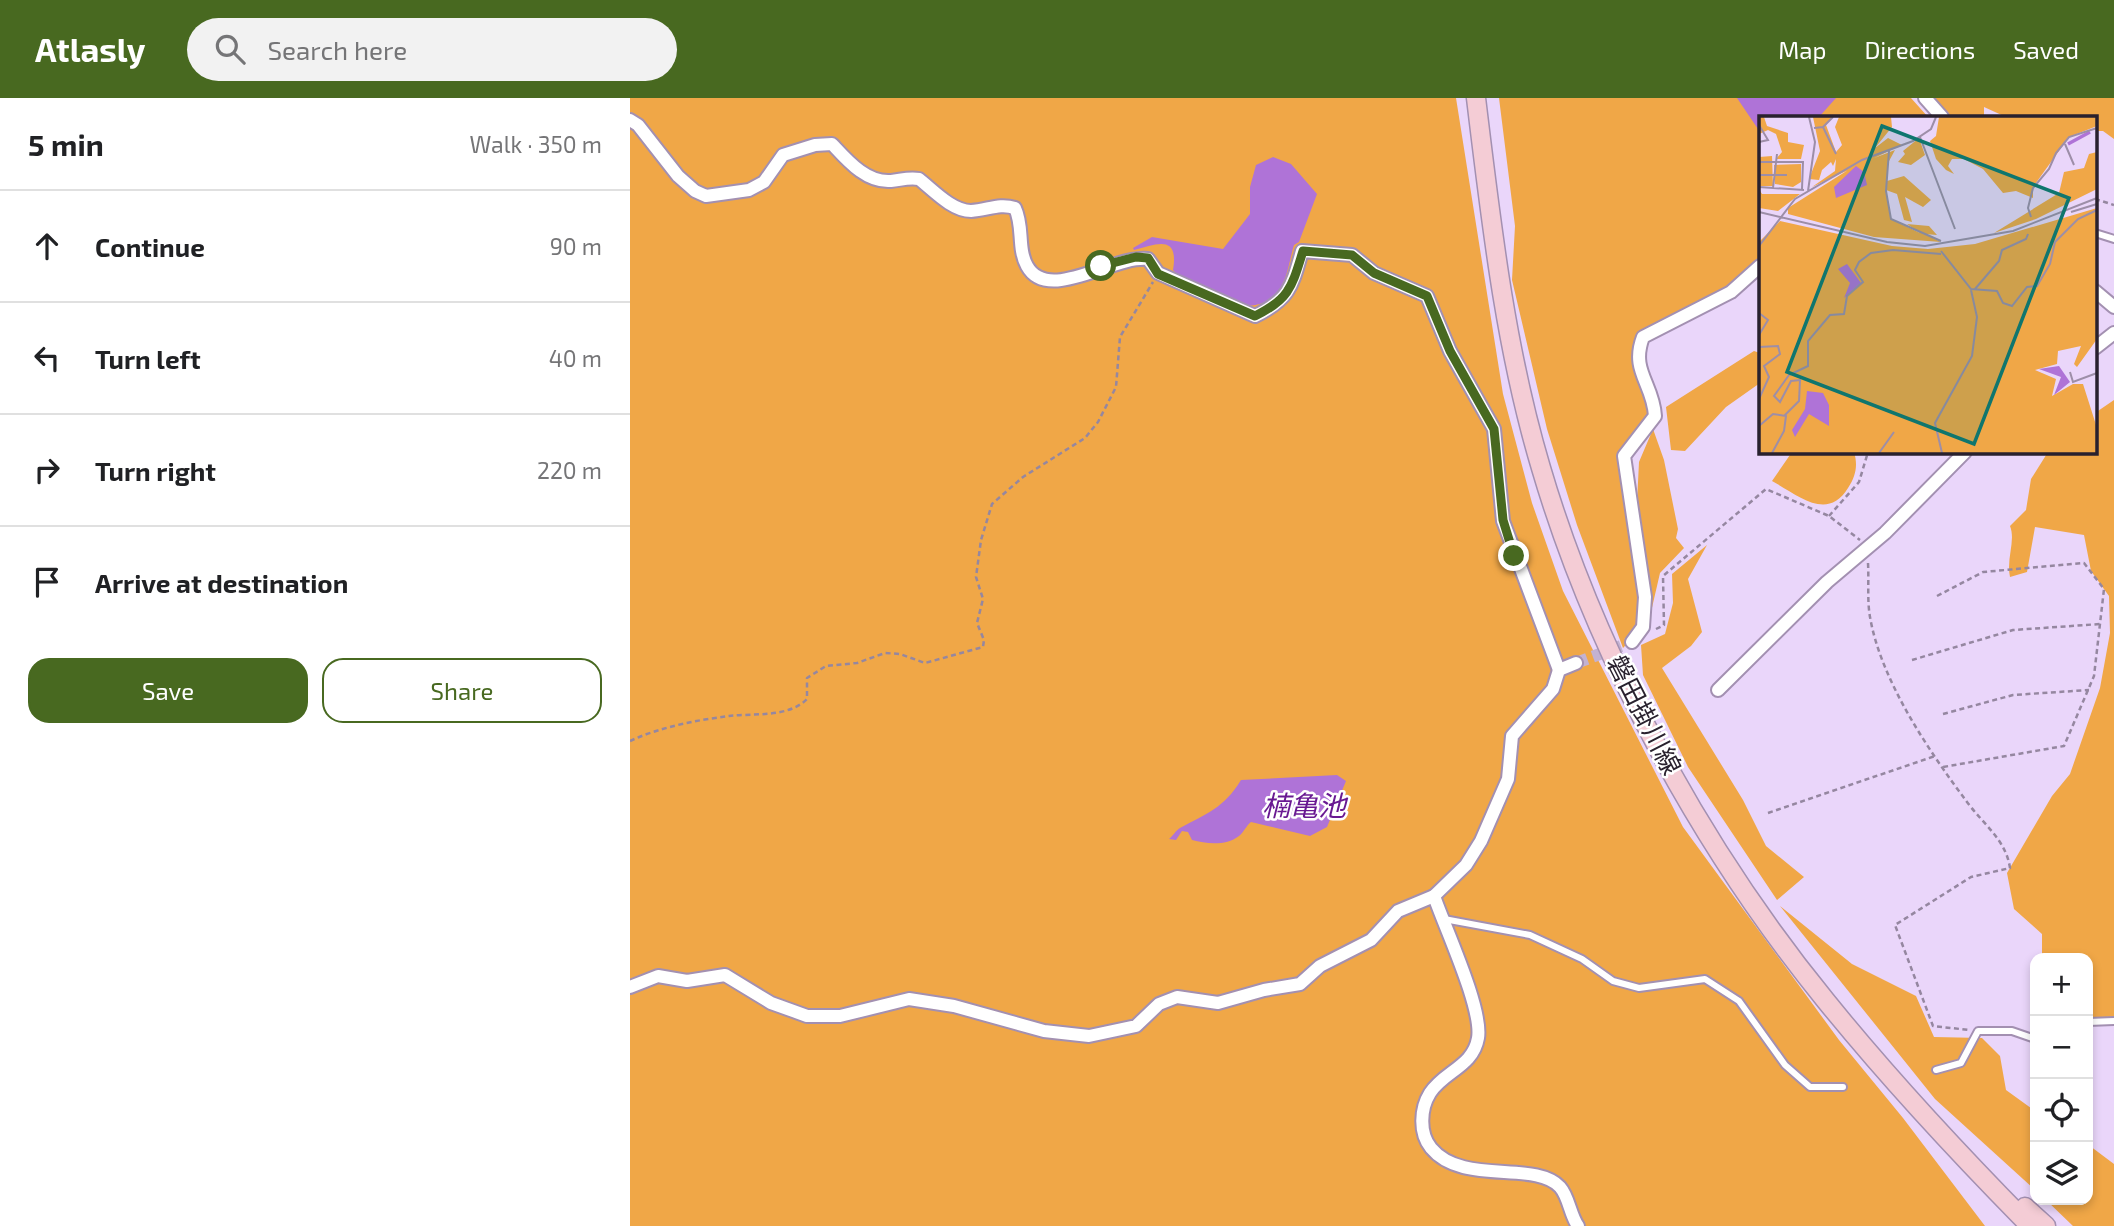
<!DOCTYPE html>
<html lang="en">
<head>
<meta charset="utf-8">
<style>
  :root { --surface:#fff; --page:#f2f2f2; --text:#202124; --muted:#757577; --line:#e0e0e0; --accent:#486920 }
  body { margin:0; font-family:"Exo 2","Noto Sans JP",sans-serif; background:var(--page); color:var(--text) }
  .controls { position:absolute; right:21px; bottom:21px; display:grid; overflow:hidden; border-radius:14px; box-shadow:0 4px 10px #0003 }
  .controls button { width:63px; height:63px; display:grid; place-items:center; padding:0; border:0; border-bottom:2px solid var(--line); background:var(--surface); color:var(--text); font:35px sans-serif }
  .stop { position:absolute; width:21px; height:21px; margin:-16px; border:5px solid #486920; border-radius:50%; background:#fff }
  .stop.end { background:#486920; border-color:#fff; box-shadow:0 2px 7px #0008 }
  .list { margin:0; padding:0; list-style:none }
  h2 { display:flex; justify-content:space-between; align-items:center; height:91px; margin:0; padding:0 28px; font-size:30px }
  h2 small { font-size:23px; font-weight:400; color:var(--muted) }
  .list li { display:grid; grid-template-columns:46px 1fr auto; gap:21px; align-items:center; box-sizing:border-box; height:112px; padding:0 28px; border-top:2px solid var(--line) }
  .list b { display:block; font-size:26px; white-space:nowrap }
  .list em { font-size:23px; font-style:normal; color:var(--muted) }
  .actions { display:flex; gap:14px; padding:21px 28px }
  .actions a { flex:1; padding:16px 0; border:2px solid var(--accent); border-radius:21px; text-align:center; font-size:24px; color:var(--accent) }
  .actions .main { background:var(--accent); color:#fff }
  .icon { flex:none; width:38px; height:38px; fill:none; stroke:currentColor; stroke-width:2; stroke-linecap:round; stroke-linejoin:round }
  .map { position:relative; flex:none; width:1484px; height:1128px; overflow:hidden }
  header { display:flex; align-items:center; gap:42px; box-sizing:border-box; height:98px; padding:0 35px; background:var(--accent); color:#fff }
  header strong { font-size:33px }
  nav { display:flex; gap:38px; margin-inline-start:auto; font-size:24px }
  .search { width:490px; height:63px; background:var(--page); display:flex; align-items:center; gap:18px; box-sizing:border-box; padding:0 24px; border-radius:38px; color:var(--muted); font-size:26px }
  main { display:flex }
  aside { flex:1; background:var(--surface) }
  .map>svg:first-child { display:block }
  .green { fill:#f0a747 }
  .water { fill:#af73d7 }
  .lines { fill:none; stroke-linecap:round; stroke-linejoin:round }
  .street-tunnel { stroke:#c3b2d1; stroke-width:12; stroke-dasharray:12 6; stroke-linecap:butt }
  .lane-casing { stroke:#a390b1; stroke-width:10 }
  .street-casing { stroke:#a390b1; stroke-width:16 }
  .secondary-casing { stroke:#a390b1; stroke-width:21 }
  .path { stroke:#9587a0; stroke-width:2.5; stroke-dasharray:5 3.5; stroke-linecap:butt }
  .lane { stroke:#fff; stroke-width:6 }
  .street { stroke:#fff; stroke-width:12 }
  .secondary { stroke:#f4ccd5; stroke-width:18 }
  .route { stroke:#486920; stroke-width:9 }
  .labels { text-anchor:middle; stroke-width:5; stroke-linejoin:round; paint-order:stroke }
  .street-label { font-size:26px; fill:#29212e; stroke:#fff }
  .water-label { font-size:28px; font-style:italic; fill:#691992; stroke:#fff }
  .inset-river { fill:none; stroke:#af73d7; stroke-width:3.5 }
  .inset-road { fill:none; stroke:#9d8ea8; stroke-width:2 }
  .view { fill:#0f766e; fill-opacity:0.15; stroke:#0f766e; stroke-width:3.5 }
  .inset-edge { fill:none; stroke:#29212e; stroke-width:3.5 }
</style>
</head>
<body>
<header>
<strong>Atlasly</strong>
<div class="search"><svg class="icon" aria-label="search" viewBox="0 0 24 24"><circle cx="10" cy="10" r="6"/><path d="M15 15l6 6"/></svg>Search here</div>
<nav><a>Map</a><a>Directions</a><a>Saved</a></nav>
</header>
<main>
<aside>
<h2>5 min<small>Walk · 350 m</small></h2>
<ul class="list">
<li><svg class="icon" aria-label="ahead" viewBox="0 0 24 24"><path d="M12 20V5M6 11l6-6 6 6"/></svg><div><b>Continue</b></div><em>90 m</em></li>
<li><svg class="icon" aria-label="left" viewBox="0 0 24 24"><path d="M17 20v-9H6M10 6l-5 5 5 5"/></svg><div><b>Turn left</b></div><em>40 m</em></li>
<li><svg class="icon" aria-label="right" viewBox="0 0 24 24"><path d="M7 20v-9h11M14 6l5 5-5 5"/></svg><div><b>Turn right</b></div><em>220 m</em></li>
<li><svg class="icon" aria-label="arrive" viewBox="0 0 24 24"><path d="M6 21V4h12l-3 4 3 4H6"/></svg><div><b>Arrive at destination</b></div></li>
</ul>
<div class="actions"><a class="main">Save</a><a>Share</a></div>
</aside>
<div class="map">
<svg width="1484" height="1128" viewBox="0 0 1484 1128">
  <rect width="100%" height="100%" fill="#ead6fa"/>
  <g class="green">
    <polygon points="0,0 826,0 873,296 902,405 933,493 1053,729 1209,942 1273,1020 1355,1128 0,1128"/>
    <polygon points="869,0 1281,0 1298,19 1130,19 1130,164 1101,194 1013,239 1008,266 1025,318 994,358 1013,529 993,550 947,427 917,331 882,182 885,128"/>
    <polygon points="1305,0 1484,0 1484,41 1473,33 1465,33 1465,19 1376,19 1354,9 1354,19 1319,19"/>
    <polygon points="1124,253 1130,255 1130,285 1096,309 1055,353 1041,352 1036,309"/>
    <path d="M1484,302V925L1458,924V860H1412V836L1384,811L1377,775L1422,698L1440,676L1470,590L1480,535L1479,498L1461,473L1454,437L1405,429L1397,474L1380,479C1376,460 1386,443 1380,428L1396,412L1401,381L1418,354H1465V315Z"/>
    <polygon points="1023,331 1034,362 1048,431 1046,440 1054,450 1030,475 1021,514 1006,425 1009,364"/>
    <path d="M1162,354H1224C1228,367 1226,378 1218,390C1197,424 1168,397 1142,383Z"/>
    <polygon points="1077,447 1058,481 1072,534 1061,548 1032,570 1113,702 1136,748 1174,779 1147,802 1058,669 1013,577 1011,547 1035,536 1043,505 1042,476"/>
    <polygon points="1150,808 1222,866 1286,898 1304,939 1352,940 1370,958 1376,992 1405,1013 1405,1092 1305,1001"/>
    <polygon points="1458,1023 1460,1048 1484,1066 1484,1128 1443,1128 1416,1102 1458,1102"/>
  </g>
  <g class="water">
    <polygon points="1107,0 1206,0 1189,19 1130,19 1130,34"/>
    <path d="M643,59L661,66L687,96L669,144L664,147C660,160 658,177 651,189C630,229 564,196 543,172C549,136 527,146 504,152L503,150L522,139L593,151L620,116V89L626,67Z"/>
    <path d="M707,677L716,683L697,729L680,738L621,724C616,728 614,734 609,738C596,748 577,746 562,742L558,734L552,733L546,742L539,741C543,738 546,732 550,730C576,716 594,710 611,682Z"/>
  </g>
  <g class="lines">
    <polyline class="street-tunnel" points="946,565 1002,544"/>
    <defs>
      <g id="lane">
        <polyline points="1465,135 1484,141"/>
        <polyline points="814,821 900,837 952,861 983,883 1009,890 1075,881 1109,903 1155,967 1180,989 1213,989"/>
        <polyline points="1458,924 1484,923"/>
        <polyline points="1306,972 1331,965 1348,933 1382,933 1405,941"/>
      </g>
      <g id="street">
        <polyline points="1295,0 1312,19"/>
        <path d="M0,22L8,27L48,78L65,93L76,98L119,92L134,84L153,57L185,47L202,46C217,62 236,85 261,83C271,82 279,79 289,81C303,92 322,113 341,113C358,112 369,105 385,110C394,129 387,150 397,168C418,206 483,157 518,161L528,175L625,218C660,201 662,188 672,153L722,157L744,175L797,198L820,253L864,331L873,423L929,572"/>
        <polyline points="1465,193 1484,209"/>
        <polyline points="1465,250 1484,235"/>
        <path d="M1002,544L1013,529L1015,499L994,358L1025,318C1023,285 1000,273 1013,239L1101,194L1130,168"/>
        <path d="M946,565L929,572L923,591L882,638L878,681L851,743L836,767L804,798C815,830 853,911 848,940C843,969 814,973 800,995C790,1011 789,1035 801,1050C832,1088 905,1062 930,1089C939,1099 940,1117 948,1128"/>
        <polyline points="1088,592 1197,484 1255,435 1335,354"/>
        <polyline points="0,889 28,878 57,883 95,877 141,905 177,918 210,918 279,901 324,908 414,933 459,938 506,928 529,906 547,899 588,905 634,892 670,886 690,868 741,842 768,813 804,798"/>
      </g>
      <g id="secondary">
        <path d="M846,0C861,123 875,250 911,370C966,557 1072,751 1196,903C1260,982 1329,1056 1400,1128"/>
        <polyline points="1395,1109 1416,1128"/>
      </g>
    </defs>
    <use href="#lane" class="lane-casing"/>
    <use href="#street" class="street-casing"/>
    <use href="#secondary" class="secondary-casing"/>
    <g class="path">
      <polyline points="1465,101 1484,107"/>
      <polyline points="1199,418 1229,384 1238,354"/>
      <path d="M1238,465C1239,483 1237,502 1240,519C1251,583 1299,653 1337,704C1354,727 1376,742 1380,770L1341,779L1265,827L1303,928L1339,932"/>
      <polyline points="1307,498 1353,474 1454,465 1474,491 1464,578 1434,648 1313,669"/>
      <polyline points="1026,531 1034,527 1033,478 1136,391 1199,418 1230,442"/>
      <polyline points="1282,562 1383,532 1470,526"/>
      <polyline points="1313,616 1383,597 1459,592"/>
      <path d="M0,643C30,629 67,622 99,618C124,615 158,620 177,601V580L196,568L227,565L255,555L270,556L295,565L353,549L354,542L347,525L353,501L346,479L351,442L362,406L393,379L455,340L468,324L486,289L490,239L523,184"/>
      <polyline points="1138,715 1305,658"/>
    </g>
    <use href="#lane" class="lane"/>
    <use href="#street" class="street"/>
    <use href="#secondary" class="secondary"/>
  </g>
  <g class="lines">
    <path class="route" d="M471,168L506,159L518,160L528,176L625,218C660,201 662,188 673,153L722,157L744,175L797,198L820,253L864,331L873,422L884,458"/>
  </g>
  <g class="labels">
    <g class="street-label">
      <text transform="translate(1014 617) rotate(63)" y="9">磐田掛川線</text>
    </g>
    <g class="water-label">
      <text x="674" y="718">楠亀池</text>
    </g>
  </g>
  <g transform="translate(1129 18)">
    <rect width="338" height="338" fill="#ead6fa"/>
    <path d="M0,1H5L8,10L29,17V26L45,29L42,43H17L23,36L17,18L9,14L0,18ZM54,1H73L67,9L77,36L83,29L76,11L80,1H132L133,11L116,32L129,22L143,29L53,71L76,55L77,43L74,50L72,46L63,54L60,64L50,63L61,35ZM180,1H338V10L310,21L274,71V82L257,75L244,77L224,53L205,43H193L189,50L195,58L187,54L177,43L171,25L177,20ZM160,22L166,39L152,49L139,46L146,38L144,35ZM136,34L129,47L128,65L145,60L172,84L164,91L146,81L153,106L145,104L138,78L127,74L132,103L161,117L148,108L170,110L178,119L166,118L182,126L115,121L29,98V92L97,49ZM338,36V73L277,103L235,117L300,77L305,56L325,52L330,38ZM13,40L14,70H0V41ZM42,48V66L34,71L16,68L15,49ZM0,73L3,78H41L19,95L0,92ZM338,92V223L318,251L315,248L322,230L299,235L298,248L276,254L297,263L293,280L314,268H324L338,312V337H0V126L21,105L133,130L169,133L216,128Z" fill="#f0a747"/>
    <path d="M97,50L105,56L108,69L77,82L75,71ZM88,148L102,167L85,182L91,167L79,153ZM300,250L311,266L295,279L302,261L280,253ZM48,275L64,277L70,289V310L50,298L36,321L33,314L46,293Z" fill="#af73d7"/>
    <path class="inset-river" d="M309,28L331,16"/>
    <path class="inset-road" d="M0,9L9,24L0,26M64,11L77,38M55,12L64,11L74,1M161,21L196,113M306,28L315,49M130,35L127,75L132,103L182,125M0,46H44L43,73M0,59H28M0,71L45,74M14,72L18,38M49,75L56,26L50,1M0,96L128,126L166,130L254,115L338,82M312,96L338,88M272,101L269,92L274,72L290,53L297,37L310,21L338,12M0,130L36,83L103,44L154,25L172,13L177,1M182,135L212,173L238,175L244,187L253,190L268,171L278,170L291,148L296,126L319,103L338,94M216,173L240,145L243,134L267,123L269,118M0,197L9,204L0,219M0,231L19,230L21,238L5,250L10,261L0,283M311,256L314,266L338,257M25,300L40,285L41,264L32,265L21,286L15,280L30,259L49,250V225L71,199L85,198L88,180L104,166L96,154L100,146L112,137L134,134L182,138M0,310L14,298L27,300L25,315L13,337M120,337L135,316M183,337L176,307L213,240L218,201L212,174"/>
    <path class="view" d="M123,10L310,82L215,328L28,256Z"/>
    <rect width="338" height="338" class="inset-edge"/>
  </g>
</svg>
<div class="controls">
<button>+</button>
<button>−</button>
<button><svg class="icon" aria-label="locate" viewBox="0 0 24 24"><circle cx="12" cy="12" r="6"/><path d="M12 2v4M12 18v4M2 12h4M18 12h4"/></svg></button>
<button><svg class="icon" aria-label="layers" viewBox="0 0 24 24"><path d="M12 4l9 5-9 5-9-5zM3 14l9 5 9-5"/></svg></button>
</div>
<div class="stop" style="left:471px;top:168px"></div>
<div class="stop end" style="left:884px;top:458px"></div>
</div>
</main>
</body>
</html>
